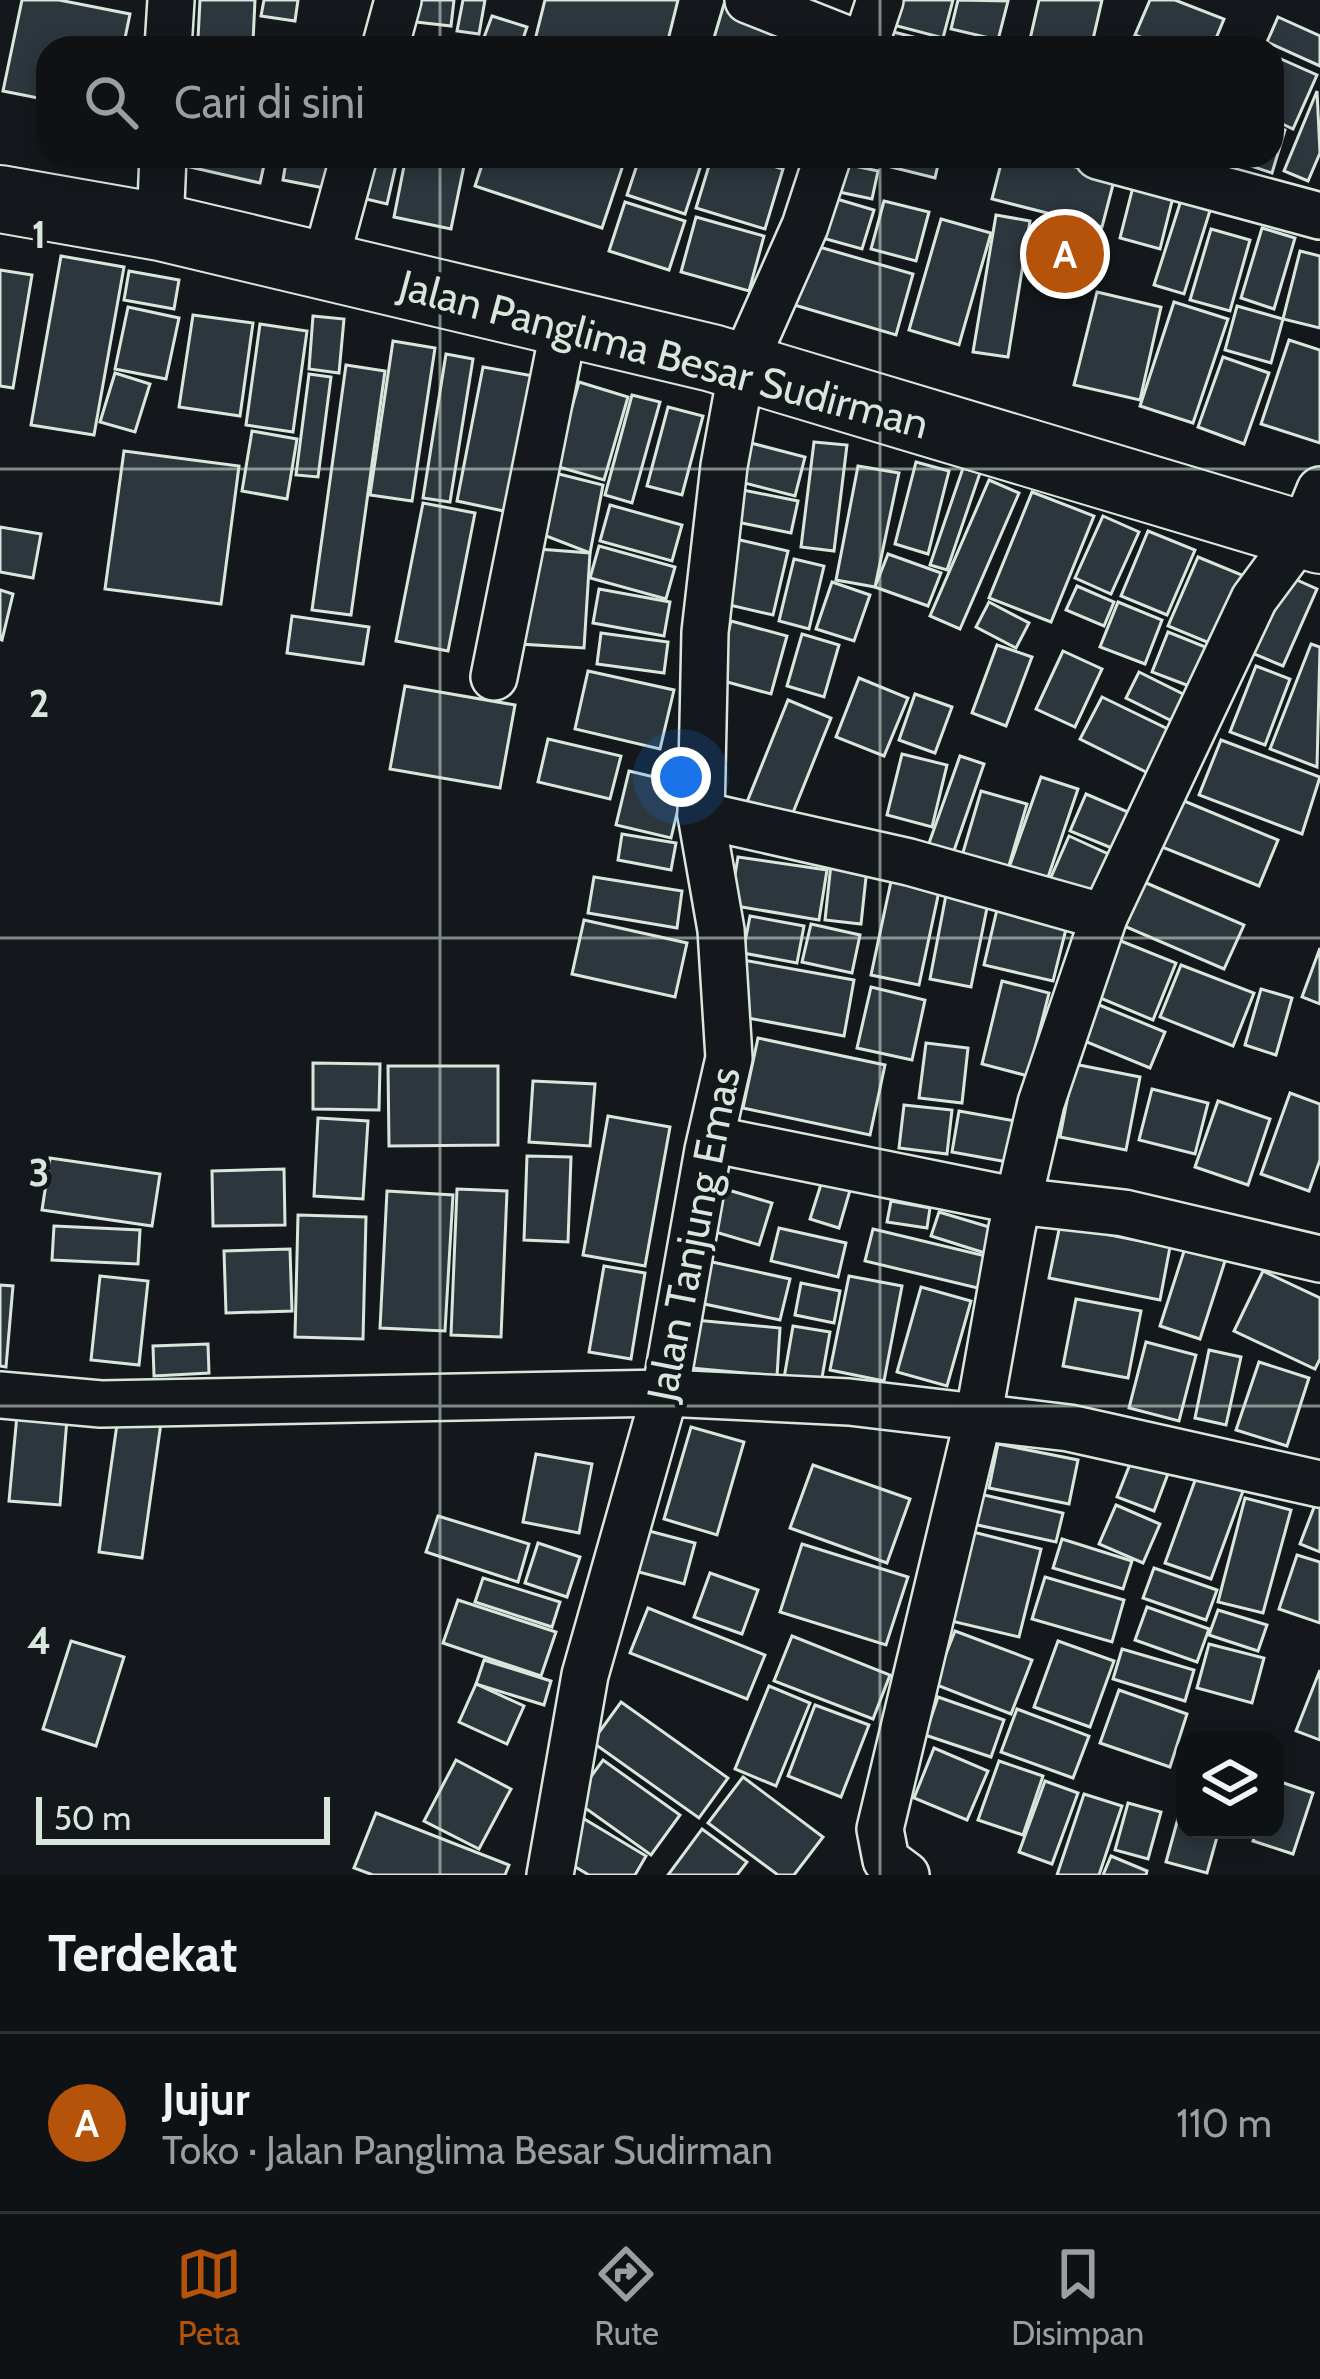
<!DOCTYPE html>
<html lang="id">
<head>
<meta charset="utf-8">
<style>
  :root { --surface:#0f1215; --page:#1d2022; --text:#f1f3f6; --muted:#9b9ea0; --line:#2f3234; --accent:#b45309 }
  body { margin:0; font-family:Cabin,sans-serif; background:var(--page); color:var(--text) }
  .controls { position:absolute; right:36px; bottom:36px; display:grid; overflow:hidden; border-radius:24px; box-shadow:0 6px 18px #0003 }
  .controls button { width:108px; height:108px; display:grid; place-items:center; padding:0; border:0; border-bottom:3px solid var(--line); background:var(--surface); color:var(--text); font:60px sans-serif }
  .scale { position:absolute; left:36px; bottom:30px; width:294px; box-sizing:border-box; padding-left:12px; border:6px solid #d8e6dc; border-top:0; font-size:33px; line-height:42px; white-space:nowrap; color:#d8e6dc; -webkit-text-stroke:9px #14181c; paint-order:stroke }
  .you { position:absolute; left:681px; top:777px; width:42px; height:42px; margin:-30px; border:9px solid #fff; border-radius:50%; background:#1a73e8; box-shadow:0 0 0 18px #1a73e833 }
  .badge { display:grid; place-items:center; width:78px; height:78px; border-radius:50%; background:var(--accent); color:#fff; font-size:39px; font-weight:700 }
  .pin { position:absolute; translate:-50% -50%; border:6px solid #fff; box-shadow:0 3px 12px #0006 }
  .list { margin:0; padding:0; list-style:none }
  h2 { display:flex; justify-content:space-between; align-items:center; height:156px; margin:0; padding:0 48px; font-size:51px }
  h2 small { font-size:39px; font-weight:400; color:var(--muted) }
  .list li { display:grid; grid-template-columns:78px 1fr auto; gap:36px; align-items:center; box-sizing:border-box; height:180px; padding:0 48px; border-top:3px solid var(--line) }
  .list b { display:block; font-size:45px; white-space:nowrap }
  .list p { margin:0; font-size:39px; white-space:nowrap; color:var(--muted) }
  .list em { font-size:39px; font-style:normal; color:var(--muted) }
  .icon { flex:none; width:66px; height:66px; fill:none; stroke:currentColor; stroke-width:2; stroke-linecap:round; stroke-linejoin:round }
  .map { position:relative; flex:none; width:1320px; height:1875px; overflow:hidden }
  .search { position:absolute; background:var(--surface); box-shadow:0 6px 18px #0003; left:36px; right:36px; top:36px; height:132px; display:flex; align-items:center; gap:30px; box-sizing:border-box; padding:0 42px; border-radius:36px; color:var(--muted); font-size:45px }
  .sheet { height:336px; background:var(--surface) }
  nav { display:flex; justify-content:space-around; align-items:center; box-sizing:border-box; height:168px; border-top:3px solid var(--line); background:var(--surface); font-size:33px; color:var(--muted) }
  nav a { display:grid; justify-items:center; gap:6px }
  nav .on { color:var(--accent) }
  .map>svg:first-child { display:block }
  .building { fill:#2c363c; stroke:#d8e6dc; stroke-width:3 }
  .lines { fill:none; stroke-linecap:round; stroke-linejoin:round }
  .minor-casing { stroke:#d8e6dc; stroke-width:50 }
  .highway-casing { stroke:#d8e6dc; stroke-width:70 }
  .minor { stroke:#14181c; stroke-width:45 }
  .highway { stroke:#14181c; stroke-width:66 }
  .grid { fill:none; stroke:#d8e6dc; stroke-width:3; stroke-opacity:0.55 }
  .labels { text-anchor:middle; stroke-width:9; stroke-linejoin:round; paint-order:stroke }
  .street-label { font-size:42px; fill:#d8e6dc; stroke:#14181c }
  .grid-label { font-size:39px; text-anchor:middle; font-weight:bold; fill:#d8e6dc; stroke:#14181c; stroke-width:9; stroke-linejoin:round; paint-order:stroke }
</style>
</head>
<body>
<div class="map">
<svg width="1320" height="1875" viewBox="0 0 1320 1875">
  <rect width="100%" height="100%" fill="#14181c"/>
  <g class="building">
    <polygon points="22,0 59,0 130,14 123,48 48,48 48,100 3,91"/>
    <polygon points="200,0 255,0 253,42 198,39"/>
    <polygon points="264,0 298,0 295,21 261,16"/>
    <polygon points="410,0 454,0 451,26 407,21"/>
    <polygon points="463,0 485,0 479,34 457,31"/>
    <polygon points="545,0 678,0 666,48 533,48"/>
    <polygon points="884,0 953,0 943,38 878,21"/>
    <polygon points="958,0 1008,1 998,40 951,29"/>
    <polygon points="1039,0 1102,0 1091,48 1028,48"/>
    <polygon points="1150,0 1175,0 1224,19 1212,48 1168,48 1135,35"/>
    <polygon points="724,4 810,29 805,48 711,48"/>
    <polygon points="492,16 527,27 520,48 480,48"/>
    <polygon points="1278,17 1320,36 1320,66 1267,42"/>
    <polygon points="874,27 941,44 940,48 868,48"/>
    <polygon points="1272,55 1317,75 1293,129 1272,119"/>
    <polygon points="1317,91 1320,153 1308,181 1284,171"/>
    <polygon points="1272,126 1285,130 1272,173 1221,156 1272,156"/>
    <polygon points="184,156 266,156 260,183 181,165"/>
    <polygon points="287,156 346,156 339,191 283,180"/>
    <polygon points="359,156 398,156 387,204 349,195"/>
    <polygon points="406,156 466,156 451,229 394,217"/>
    <polygon points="485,156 626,156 602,228 475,186"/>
    <polygon points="640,156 704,156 685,214 627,195"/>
    <polygon points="712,156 739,156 783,169 765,229 696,208"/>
    <polygon points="847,156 940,156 935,178"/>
    <polygon points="1003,156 1032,156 1115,177 1102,227 992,199"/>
    <polygon points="831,161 878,171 872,199 825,189"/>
    <polygon points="1134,183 1174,193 1160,249 1120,238"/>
    <polygon points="1184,191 1213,201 1184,294 1154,285"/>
    <polygon points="820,194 874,210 862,249 808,234"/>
    <polygon points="884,201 929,212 916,261 871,249"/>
    <polygon points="625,202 685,221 669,270 609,251"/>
    <polygon points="996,215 1030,221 1008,357 973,352"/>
    <polygon points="696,217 764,236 749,291 681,272"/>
    <polygon points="941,219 991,233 959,345 909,330"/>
    <polygon points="1034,227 1102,241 1095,283 1028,267"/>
    <polygon points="1262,228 1295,238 1274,309 1241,298"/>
    <polygon points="1211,229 1250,240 1230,311 1190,300"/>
    <polygon points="802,242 913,274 896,335 784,302"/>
    <polygon points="1300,251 1320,256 1320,328 1283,319"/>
    <polygon points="61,256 124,267 94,435 31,425"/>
    <polygon points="0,270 32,275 13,388 0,386"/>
    <polygon points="129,271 179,280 174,309 124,300"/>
    <polygon points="1097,292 1161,307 1140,400 1074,385"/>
    <polygon points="1174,302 1228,319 1193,423 1140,406"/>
    <polygon points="1237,306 1283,319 1271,363 1225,350"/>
    <polygon points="128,307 179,318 166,379 115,369"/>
    <polygon points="193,315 253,323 240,416 179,407"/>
    <polygon points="313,316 344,319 339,373 309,369"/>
    <polygon points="260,324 307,331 293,432 246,425"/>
    <polygon points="1289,340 1320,350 1320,443 1261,424"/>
    <polygon points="393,341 435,348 412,501 370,495"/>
    <polygon points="446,354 473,359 450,502 423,498"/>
    <polygon points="1223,357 1269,373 1244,444 1198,427"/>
    <polygon points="346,365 385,371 351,615 312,610"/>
    <polygon points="483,367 539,377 513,513 457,501"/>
    <polygon points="115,373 150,384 135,432 100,422"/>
    <polygon points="309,374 331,377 318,477 296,475"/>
    <polygon points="579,382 628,397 604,480 555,466"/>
    <polygon points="632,395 660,402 632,503 605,495"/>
    <polygon points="668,407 703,416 682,495 647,486"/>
    <polygon points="252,431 297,439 287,499 242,491"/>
    <polygon points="743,441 805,457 795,496 733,480"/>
    <polygon points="814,442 847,445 834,551 801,547"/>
    <polygon points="124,451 239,466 221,604 105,589"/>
    <polygon points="916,462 949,471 928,554 895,544"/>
    <polygon points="858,466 899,473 875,587 836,580"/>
    <polygon points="963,468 980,473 947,570 930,565"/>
    <polygon points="551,472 603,485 590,553 536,532"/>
    <polygon points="989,480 1019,493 960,629 930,616"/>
    <polygon points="733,488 798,501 791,533 727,520"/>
    <polygon points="1032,492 1094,516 1051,622 989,598"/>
    <polygon points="423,503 475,513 448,651 396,641"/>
    <polygon points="610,505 682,525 672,561 600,541"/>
    <polygon points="1103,516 1139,532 1111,594 1075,578"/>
    <polygon points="0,527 41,534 33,578 0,572"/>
    <polygon points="1148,531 1195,550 1167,615 1121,596"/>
    <polygon points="727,537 788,551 773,615 712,601"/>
    <polygon points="599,546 675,567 666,599 590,578"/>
    <polygon points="525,548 590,553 584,648 520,644"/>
    <polygon points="888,554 941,573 928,606 875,587"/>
    <polygon points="1198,557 1254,580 1224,649 1168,626"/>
    <polygon points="794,559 824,566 809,629 779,621"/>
    <polygon points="1281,573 1317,589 1283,666 1247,651"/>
    <polygon points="832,582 870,595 854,641 816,629"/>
    <polygon points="1077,586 1114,602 1104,626 1066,610"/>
    <polygon points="599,589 670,602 664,636 593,623"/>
    <polygon points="0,590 13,594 2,640 0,639"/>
    <polygon points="989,602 1029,623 1016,648 976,627"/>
    <polygon points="1118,602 1162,620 1145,664 1100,647"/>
    <polygon points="292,616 369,627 363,664 287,653"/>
    <polygon points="731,621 787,636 771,694 716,679"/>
    <polygon points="1168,632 1213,650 1197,689 1152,672"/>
    <polygon points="601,633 668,642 664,673 597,664"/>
    <polygon points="802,634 839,645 824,697 787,686"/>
    <polygon points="1311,644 1320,647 1317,767 1270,749"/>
    <polygon points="997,645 1032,657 1006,726 972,713"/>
    <polygon points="1063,651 1102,669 1075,727 1036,709"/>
    <polygon points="1256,666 1290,679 1265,745 1230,732"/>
    <polygon points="588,671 674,690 660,749 575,729"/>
    <polygon points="1139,672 1195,700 1182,726 1126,698"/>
    <polygon points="859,678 908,698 884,756 836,737"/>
    <polygon points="405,686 515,705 500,788 390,769"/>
    <polygon points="915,694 952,707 935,753 899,740"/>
    <polygon points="1102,697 1174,732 1152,775 1080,739"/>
    <polygon points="788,700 831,718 788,825 745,807"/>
    <polygon points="548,739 621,756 610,799 538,782"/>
    <polygon points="1221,740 1320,777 1302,834 1199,795"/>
    <polygon points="902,754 947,765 932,827 887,815"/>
    <polygon points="960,756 984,764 948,868 923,860"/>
    <polygon points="629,771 684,784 671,838 616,825"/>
    <polygon points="1041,777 1078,789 1043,892 1005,879"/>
    <polygon points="981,791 1027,804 1005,879 959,866"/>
    <polygon points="1086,794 1135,815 1119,851 1070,831"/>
    <polygon points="1177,798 1278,840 1259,886 1157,845"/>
    <polygon points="622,834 676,843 671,870 618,860"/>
    <polygon points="1069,836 1115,857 1094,905 1048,884"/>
    <polygon points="738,857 827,870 819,920 730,905"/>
    <polygon points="831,864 867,868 861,924 825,920"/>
    <polygon points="893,872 941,882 919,985 871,975"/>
    <polygon points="594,877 682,891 677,928 588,913"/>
    <polygon points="1144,882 1244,925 1224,969 1124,926"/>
    <polygon points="946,895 988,903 971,987 930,979"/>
    <polygon points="999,901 1069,917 1053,981 984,965"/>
    <polygon points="750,916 804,926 797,963 743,953"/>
    <polygon points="584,920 687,943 675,997 572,974"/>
    <polygon points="811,924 860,935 852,973 802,962"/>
    <polygon points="1116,939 1176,963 1153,1020 1093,995"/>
    <polygon points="1320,948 1320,1004 1302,997"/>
    <polygon points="743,960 854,980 844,1036 732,1015"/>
    <polygon points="1181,965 1254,993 1233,1046 1160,1017"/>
    <polygon points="1002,981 1049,993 1028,1076 982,1064"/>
    <polygon points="871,987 925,1000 912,1060 857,1048"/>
    <polygon points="1261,989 1292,998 1276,1055 1245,1045"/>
    <polygon points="1092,1002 1165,1032 1150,1068 1077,1038"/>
    <polygon points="758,1038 885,1065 870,1135 743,1108"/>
    <polygon points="926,1043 968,1048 962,1103 919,1098"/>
    <polygon points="313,1063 380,1064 379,1110 313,1109"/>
    <polygon points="1074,1064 1140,1077 1126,1150 1060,1137"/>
    <polygon points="388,1066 498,1066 498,1145 389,1146"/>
    <polygon points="533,1081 595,1084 590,1146 529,1142"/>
    <polygon points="1152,1089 1208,1103 1195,1154 1139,1140"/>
    <polygon points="1290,1093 1320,1104 1320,1160 1309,1191 1261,1174"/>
    <polygon points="1218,1101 1270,1119 1248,1185 1195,1167"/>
    <polygon points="904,1105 952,1110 947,1154 899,1148"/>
    <polygon points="959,1111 1021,1122 1013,1163 952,1152"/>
    <polygon points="608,1116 670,1127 645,1266 583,1255"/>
    <polygon points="318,1118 368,1121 363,1199 314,1196"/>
    <polygon points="527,1156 571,1157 568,1242 524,1240"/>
    <polygon points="50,1158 160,1174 152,1226 42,1210"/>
    <polygon points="284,1169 285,1225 213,1226 212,1171"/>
    <polygon points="823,1178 851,1187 839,1228 810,1219"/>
    <polygon points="457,1189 507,1191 501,1337 451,1335"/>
    <polygon points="725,1189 772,1203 759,1245 712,1231"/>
    <polygon points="387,1191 453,1195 445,1331 380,1328"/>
    <polygon points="891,1201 930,1208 927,1228 887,1222"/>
    <polygon points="939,1212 996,1229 988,1254 931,1236"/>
    <polygon points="298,1215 366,1217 363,1339 295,1337"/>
    <polygon points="1060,1225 1170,1247 1160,1300 1049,1278"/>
    <polygon points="54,1226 140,1230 138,1264 52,1260"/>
    <polygon points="779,1228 846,1243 838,1277 771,1261"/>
    <polygon points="873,1229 994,1258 986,1290 865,1261"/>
    <polygon points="1186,1245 1226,1258 1200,1339 1160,1326"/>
    <polygon points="290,1249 292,1311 226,1313 224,1251"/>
    <polygon points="703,1260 790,1279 780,1320 695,1302"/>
    <polygon points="604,1266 645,1273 631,1359 589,1352"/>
    <polygon points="1263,1271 1320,1298 1320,1359 1315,1369 1234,1331"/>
    <polygon points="100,1276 148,1281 139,1365 91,1360"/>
    <polygon points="849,1276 902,1286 884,1381 830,1370"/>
    <polygon points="801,1283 840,1291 834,1323 795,1315"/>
    <polygon points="0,1285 13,1286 6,1367 0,1366"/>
    <polygon points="921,1287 971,1301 947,1386 897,1372"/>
    <polygon points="1076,1299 1141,1311 1128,1378 1063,1366"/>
    <polygon points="695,1320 780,1328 777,1376 691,1368"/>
    <polygon points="793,1326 830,1332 820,1389 783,1384"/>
    <polygon points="1146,1342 1196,1355 1179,1421 1129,1408"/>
    <polygon points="208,1344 209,1373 154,1376 153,1346"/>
    <polygon points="1209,1350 1241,1357 1226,1425 1195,1418"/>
    <polygon points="1259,1362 1309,1378 1287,1446 1236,1430"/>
    <polygon points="17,1415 67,1419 60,1505 9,1501"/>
    <polygon points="118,1417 161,1423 142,1558 99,1552"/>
    <polygon points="691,1427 744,1442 717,1535 664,1519"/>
    <polygon points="998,1444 1078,1460 1069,1504 989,1488"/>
    <polygon points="1136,1449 1172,1463 1154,1511 1117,1497"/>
    <polygon points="536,1454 592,1464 579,1533 523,1522"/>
    <polygon points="813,1465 910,1499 887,1563 790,1528"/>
    <polygon points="1197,1475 1243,1491 1211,1579 1165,1563"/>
    <polygon points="980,1494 1063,1513 1056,1542 973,1524"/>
    <polygon points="1245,1498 1291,1510 1263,1613 1218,1602"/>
    <polygon points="1316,1502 1320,1504 1320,1552 1300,1544"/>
    <polygon points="1116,1505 1160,1524 1143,1563 1099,1544"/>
    <polygon points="438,1516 529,1544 518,1582 426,1552"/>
    <polygon points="630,1526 695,1543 684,1584 620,1567"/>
    <polygon points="973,1532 1041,1549 1019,1637 951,1621"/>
    <polygon points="1062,1539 1132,1561 1123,1589 1053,1568"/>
    <polygon points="538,1543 580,1557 567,1597 525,1583"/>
    <polygon points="802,1544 908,1577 886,1645 780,1612"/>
    <polygon points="1297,1555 1320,1562 1320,1623 1279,1609"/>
    <polygon points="1154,1568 1217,1590 1206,1620 1143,1598"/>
    <polygon points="710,1573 758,1590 742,1634 694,1617"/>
    <polygon points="1045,1577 1124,1600 1112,1642 1032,1619"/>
    <polygon points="483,1578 560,1602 552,1627 475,1602"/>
    <polygon points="458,1600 556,1632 541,1676 443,1643"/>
    <polygon points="1147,1607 1209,1629 1197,1662 1135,1640"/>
    <polygon points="648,1608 765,1655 747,1699 630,1653"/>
    <polygon points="1218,1610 1267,1625 1258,1651 1209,1635"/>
    <polygon points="955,1631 1032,1660 1011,1714 934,1684"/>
    <polygon points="792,1636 890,1675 873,1719 774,1681"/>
    <polygon points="71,1641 124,1657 96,1746 43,1729"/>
    <polygon points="1058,1641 1114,1661 1090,1727 1034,1707"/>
    <polygon points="1209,1644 1264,1658 1252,1703 1197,1688"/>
    <polygon points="1122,1649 1194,1670 1185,1701 1113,1679"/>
    <polygon points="484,1660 551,1681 544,1705 476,1684"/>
    <polygon points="1320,1670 1320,1740 1296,1731"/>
    <polygon points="476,1684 524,1706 507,1744 459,1722"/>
    <polygon points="769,1686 810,1703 776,1786 735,1769"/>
    <polygon points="1119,1690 1187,1714 1170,1767 1100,1743"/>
    <polygon points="938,1697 1004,1720 991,1757 925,1735"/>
    <polygon points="621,1702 728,1778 699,1818 592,1742"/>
    <polygon points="815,1705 869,1725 841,1797 788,1776"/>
    <polygon points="1017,1709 1089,1736 1073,1778 1001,1752"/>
    <polygon points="934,1748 988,1771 967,1820 914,1798"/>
    <polygon points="456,1760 511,1789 479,1849 424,1821"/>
    <polygon points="603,1760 680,1815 651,1855 574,1800"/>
    <polygon points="999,1761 1043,1776 1023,1835 978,1820"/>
    <polygon points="743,1777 823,1837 794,1875 778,1875 708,1823"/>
    <polygon points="1275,1780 1313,1793 1293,1854 1253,1841 1257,1830 1275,1830"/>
    <polygon points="1045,1781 1078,1793 1052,1864 1019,1852"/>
    <polygon points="1185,1793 1185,1830 1219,1830 1207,1873 1166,1862"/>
    <polygon points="1084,1794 1122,1806 1099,1875 1057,1875"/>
    <polygon points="1128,1803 1161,1812 1148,1859 1115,1850"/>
    <polygon points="376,1813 509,1865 505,1875 373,1875 354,1868"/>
    <polygon points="581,1817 646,1856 635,1875 589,1875 557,1856"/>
    <polygon points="702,1829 747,1862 737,1875 668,1875"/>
    <polygon points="1111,1856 1147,1871 1146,1875 1103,1875"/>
  </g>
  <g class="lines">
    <defs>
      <g id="minor">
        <polyline points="748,0 864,46"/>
        <polyline points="168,48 171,0"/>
        <polyline points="385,48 398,0"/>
        <polyline points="864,48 880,0"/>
        <polyline points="1098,156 1320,216"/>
        <polyline points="160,227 163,156"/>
        <polyline points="324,266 354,156"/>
        <polyline points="494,677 565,322"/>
        <polyline points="701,815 909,862 1104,917"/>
        <polyline points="711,1139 1018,1201 1124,1213 1320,1259"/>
        <polyline points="0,1395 101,1404 665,1393 849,1402 1069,1428 1320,1484"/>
        <polyline points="550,1875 585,1675 665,1393 708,1150 729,1058 721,930 701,815 705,632 724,466 742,368 805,226 828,156"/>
        <polyline points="906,1875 886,1860 880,1829 978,1419 1012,1228 1041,1103 1104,917 1254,599 1302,534 1320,490"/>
      </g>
      <polyline id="highway" points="0,199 160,227 712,358 1320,540"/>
    </defs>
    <use href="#minor" class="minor-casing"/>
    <use href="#highway" class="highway-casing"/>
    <use href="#minor" class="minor"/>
    <use href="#highway" class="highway"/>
  </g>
  <path class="grid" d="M440,0V48M880,0V48M440,156V1875M880,156V1875M0,469H1320M0,938H1320M0,1406H1320"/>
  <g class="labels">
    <g class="street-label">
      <text transform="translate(664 354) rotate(15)" y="15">Jalan Panglima Besar Sudirman</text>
      <text transform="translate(693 1234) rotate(-79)" y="15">Jalan Tanjung Emas</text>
    </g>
  </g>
  <g class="grid-label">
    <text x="39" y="248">1</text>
    <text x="39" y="717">2</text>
    <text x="39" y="1186">3</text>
    <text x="39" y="1654">4</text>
  </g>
</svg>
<div class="controls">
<button><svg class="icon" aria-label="layers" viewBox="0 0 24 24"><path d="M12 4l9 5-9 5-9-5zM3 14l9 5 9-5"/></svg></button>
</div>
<div class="scale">50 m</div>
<div class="you"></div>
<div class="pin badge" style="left:1065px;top:254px">A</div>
<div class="search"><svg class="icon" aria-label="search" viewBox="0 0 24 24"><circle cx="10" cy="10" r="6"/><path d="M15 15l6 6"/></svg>Cari di sini</div>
</div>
<section class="sheet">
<h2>Terdekat<small></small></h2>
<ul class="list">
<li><span class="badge">A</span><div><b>Jujur</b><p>Toko · Jalan Panglima Besar Sudirman</p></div><em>110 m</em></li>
</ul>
</section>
<nav>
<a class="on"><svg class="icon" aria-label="map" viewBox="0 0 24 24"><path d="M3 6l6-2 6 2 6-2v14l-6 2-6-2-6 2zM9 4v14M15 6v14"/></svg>Peta</a>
<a><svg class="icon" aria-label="directions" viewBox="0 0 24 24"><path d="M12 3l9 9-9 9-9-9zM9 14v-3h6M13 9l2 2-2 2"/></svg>Rute</a>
<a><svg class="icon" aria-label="saved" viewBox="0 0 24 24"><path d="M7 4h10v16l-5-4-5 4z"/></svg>Disimpan</a>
</nav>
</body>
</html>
